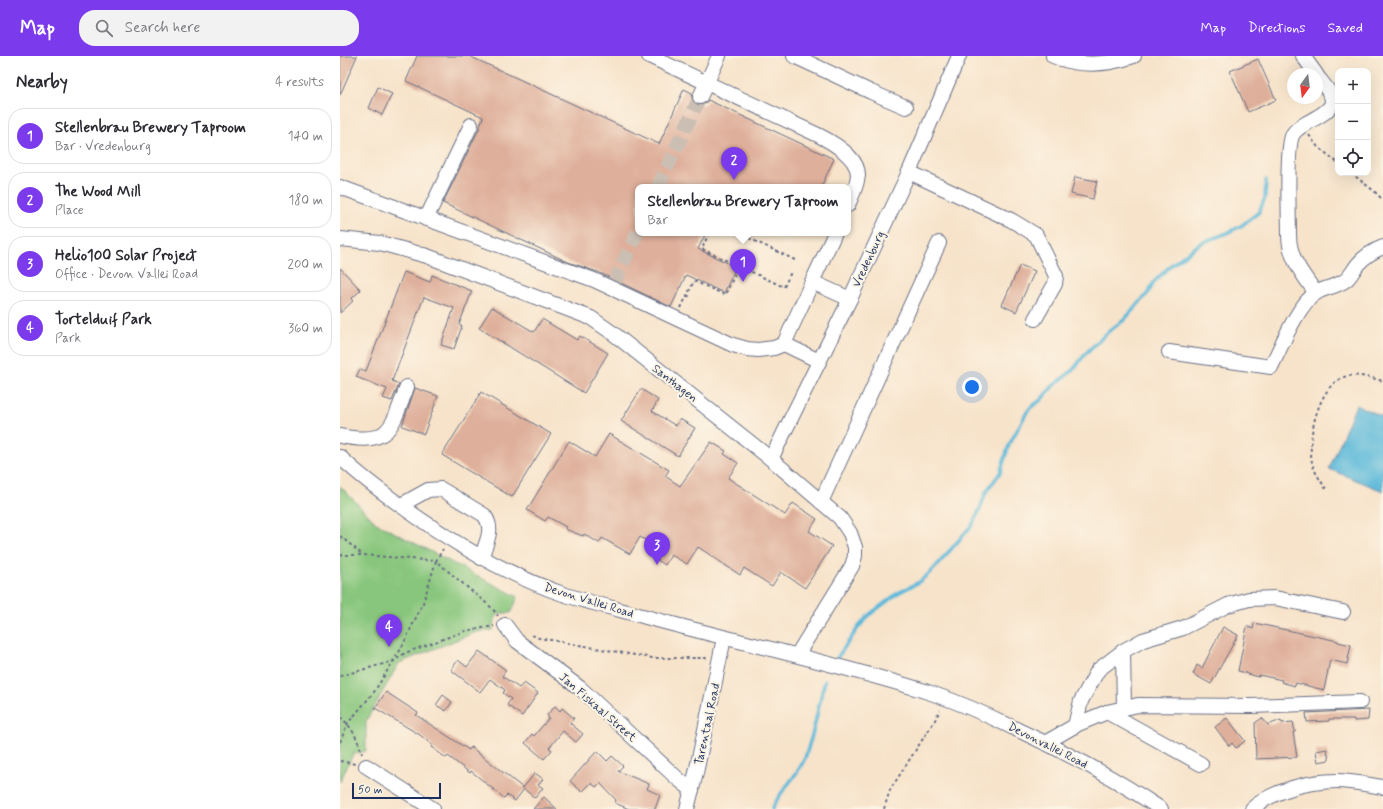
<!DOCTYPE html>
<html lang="en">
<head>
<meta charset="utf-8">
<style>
  :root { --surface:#fff; --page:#f2f2f3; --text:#2b2b33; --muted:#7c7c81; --line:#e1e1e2; --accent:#7c3aed }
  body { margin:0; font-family:Mynerve,sans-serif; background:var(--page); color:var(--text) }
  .controls { position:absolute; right:12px; top:12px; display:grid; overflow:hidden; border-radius:8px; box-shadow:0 4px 16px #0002 }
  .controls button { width:36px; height:36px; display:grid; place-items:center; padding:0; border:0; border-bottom:1px solid var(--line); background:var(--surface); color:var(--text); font:20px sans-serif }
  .compass { position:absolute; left:947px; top:12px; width:36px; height:36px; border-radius:50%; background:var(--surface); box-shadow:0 4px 16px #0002; rotate:194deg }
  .scale { position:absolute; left:12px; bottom:10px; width:89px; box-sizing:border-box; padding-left:4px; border:2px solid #1b2f5e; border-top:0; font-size:11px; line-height:14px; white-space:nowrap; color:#1b2f5e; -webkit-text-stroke:3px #fcf5e5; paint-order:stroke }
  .you { position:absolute; left:632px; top:331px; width:14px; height:14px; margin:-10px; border:3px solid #fff; border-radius:50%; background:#1a73e8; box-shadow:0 0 0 6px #1a73e833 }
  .badge { display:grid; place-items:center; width:26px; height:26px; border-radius:50%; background:var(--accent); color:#fff; font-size:13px; font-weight:700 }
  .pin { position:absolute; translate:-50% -33px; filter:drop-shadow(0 1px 2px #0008) }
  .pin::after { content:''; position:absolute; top:21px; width:14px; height:12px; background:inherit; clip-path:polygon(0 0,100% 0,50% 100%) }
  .popup { position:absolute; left:295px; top:128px; width:216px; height:52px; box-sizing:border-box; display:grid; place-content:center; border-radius:8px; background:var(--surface); filter:drop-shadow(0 1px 3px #0005); font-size:13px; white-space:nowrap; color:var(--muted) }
  .popup b { font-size:15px; color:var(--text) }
  .popup::after { content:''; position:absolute; left:50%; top:100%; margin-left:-8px; border:8px solid transparent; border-top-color:var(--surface) }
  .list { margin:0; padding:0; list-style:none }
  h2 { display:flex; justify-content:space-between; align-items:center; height:52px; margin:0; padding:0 16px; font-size:17px }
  h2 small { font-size:13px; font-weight:400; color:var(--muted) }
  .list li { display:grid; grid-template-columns:26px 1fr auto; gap:12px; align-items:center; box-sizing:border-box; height:56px; margin:0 8px 8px; padding:0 8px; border:1px solid var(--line); border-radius:16px }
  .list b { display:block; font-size:15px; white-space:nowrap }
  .list p { margin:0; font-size:13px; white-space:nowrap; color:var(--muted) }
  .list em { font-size:13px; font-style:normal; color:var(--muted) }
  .icon { flex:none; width:22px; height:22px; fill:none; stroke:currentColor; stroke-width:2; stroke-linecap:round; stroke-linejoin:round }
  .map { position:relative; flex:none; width:1043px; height:753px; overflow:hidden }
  header { display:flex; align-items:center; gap:24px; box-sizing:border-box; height:56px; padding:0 20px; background:var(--accent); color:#fff }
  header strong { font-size:19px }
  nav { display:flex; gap:22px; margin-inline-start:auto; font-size:14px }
  .search { width:280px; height:36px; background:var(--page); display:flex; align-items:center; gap:10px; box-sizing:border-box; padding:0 14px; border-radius:16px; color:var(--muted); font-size:15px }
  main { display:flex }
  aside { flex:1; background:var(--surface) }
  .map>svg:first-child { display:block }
  .green { fill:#87c67c; stroke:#517a6d }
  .water { fill:#5cb9da; stroke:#3c749c }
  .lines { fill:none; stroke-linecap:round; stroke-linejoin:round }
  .stream { stroke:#5cb9da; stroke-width:3.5 }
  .building { fill:#deaf9a }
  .minor-tunnel { stroke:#cbbfb4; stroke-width:14; stroke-dasharray:14 7; stroke-linecap:butt }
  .minor-casing { stroke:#686e84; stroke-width:16 }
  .path { stroke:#686e84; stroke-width:2; stroke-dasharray:3 3; stroke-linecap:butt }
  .minor { stroke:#fff; stroke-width:14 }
  .labels { text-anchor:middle; stroke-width:4; stroke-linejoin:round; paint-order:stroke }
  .street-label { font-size:12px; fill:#1b2f5e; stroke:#fcf5e5 }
</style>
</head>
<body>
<header>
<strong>Map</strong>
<div class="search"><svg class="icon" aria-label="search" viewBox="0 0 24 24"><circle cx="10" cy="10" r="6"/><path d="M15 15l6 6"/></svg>Search here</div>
<nav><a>Map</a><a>Directions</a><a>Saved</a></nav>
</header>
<main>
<aside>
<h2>Nearby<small>4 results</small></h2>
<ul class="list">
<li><span class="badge">1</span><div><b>Stellenbrau Brewery Taproom</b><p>Bar · Vredenburg</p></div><em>140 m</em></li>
<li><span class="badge">2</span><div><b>The Wood Mill</b><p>Place</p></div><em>180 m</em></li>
<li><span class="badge">3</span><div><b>Helio100 Solar Project</b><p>Office · Devon Vallei Road</p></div><em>200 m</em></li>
<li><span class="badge">4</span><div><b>Tortelduif Park</b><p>Park</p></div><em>360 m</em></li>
</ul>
</aside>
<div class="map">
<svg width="1043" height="753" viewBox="0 0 1043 753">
  <rect width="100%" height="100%" fill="#fcf5e5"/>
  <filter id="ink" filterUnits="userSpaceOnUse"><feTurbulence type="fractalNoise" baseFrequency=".025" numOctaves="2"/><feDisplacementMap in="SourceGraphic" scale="8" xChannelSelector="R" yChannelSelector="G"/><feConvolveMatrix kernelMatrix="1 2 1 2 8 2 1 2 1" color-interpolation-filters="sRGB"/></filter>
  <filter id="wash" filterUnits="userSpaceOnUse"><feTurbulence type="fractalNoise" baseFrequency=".012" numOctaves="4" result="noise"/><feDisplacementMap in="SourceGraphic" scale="16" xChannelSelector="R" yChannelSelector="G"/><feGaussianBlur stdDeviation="0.9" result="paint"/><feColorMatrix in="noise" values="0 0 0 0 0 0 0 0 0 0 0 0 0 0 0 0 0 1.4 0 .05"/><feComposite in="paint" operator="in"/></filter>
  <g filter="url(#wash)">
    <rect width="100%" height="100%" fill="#f7e3ca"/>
    <path class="green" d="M0,430L36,467L178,541L171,557H160C154,563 153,567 153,574L136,576L59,607L26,665V695L13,698L0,726Z"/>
    <polygon class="water" points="1016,349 1043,361 1043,435 989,413"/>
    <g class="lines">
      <g class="stream">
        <polyline points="497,602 518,572 529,559 558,537 579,526 593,514 632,469 640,453 646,436 660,417 669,389 687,356 691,351 701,344 713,330 732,315 747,296 769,275 784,264 809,236 814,226 831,209 861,187 887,177 901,170 919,156 925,142 926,124"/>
        <path d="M432,753C439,736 455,723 463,706C466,701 467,695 469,689C476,668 479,646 485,625"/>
      </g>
    </g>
    <g id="blocks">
      <g class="building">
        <polygon points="0,0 17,0 0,39"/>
        <polygon points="77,0 129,0 319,88 344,33 352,37 352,41 353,46 357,49 365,48 368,44 494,103 481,131 298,131 298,177 366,177 358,193 396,211 384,237 346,219 331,251 258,216 228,206 103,147 139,73 143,61 66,25"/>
        <polygon points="918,3 936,44 908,56 890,15"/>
        <polygon points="38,31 52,38 42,59 29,52"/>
        <polygon points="735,121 757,125 753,143 731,138"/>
        <polygon points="680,209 695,215 676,256 662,249"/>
        <polygon points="0,212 21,234 11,243 13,245 0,257"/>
        <polygon points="64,216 90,226 92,219 132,235 119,269 122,270 114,293 101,289 114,252 84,241 52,325 59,328 52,345 43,342 47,333 16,321 20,313 26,315"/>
        <polygon points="152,251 194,276 202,263 237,284 240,280 268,297 244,337 139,272"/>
        <polygon points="75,332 98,340 84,378 62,370"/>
        <polygon points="301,333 318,344 312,355 336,370 340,363 355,372 338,400 281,365"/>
        <polygon points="141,336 211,378 172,441 102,399"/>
        <polygon points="269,378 329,414 325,420 340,430 371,386 386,395 384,398 398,407 388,422 445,459 453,447 477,463 469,475 492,490 465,532 441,516 432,530 404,512 400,519 358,491 347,508 331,499 325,509 311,500 317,491 300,481 290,498 262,482 259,487 244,478 243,480 225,473 226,471 208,461 205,465 187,454 229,385 255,401"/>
        <polygon points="914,567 998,585 998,586 1011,589 1007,608 990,604 984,634 956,627 955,630 941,626 942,624 919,619 919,621 907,618 906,617 898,615 907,570 913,573"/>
        <polygon points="883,571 898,579 871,628 853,618 857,609 862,612"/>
        <polygon points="139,595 166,614 162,620 179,632 184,627 198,637 182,660 167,649 171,643 163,637 165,634 150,623 140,636 111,614 118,604 127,611"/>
        <polygon points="46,636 78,657 76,659 129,694 131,691 132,692 183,732 195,717 203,723 198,729 203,732 195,742 184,733 175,745 167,739 164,742 131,715 130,717 108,700 106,702 91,691 92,689 80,679 35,652"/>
        <polygon points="103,639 112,646 106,655 96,649"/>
        <polygon points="215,650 220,655 222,652 234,662 230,667 243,678 236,686 223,675 209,692 212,694 204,703 185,687 192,678 194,680 209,662 207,659"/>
        <polygon points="1029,654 1028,664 1014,665 1014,663 989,663 989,665 967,666 966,657"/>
        <polygon points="887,662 905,685 896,692 892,687 889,690 875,671"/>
        <polygon points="922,662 928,669 941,664 942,667 953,666 955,676 953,676 957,701 916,703 915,667"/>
        <polygon points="987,693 989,704 978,706 976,695"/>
        <polygon points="257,695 267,705 272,700 283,710 278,715 309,728 307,733 320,739 315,753 289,753 275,747 276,744 260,727 256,731 251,727 242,736 230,725"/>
        <polygon points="204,741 217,753 193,753"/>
      </g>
    </g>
  </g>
  <g filter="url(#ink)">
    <use href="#blocks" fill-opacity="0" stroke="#686e84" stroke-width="1"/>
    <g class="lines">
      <g class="minor-tunnel">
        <polyline points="318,131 360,41"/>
        <polyline points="274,227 298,175"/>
      </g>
      <defs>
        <g id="minor">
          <path d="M309,0L478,79C492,86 518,101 518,119C517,130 512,139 508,149"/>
          <polyline points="454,0 531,36 566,51"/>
          <path d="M713,0C739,11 768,9 794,0"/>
          <polyline points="963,0 976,18"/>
          <polyline points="360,41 379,0"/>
          <polyline points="569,116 671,164 696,179 716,220 715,228 695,263"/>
          <polyline points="0,131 254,224 393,289 407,293 418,294 434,292 444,288 472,226"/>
          <polyline points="86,163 131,69"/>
          <polyline points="495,177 472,226 510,243"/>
          <polyline points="0,183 40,187 87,200 251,262 274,278 431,403 500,462 510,477 515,491 515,500 512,510 457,599"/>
          <path d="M976,237C963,219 949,202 949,179C949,163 946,89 953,78C960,66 990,60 992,46C993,38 982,27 977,20"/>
          <polyline points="444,288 479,305"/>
          <path d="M829,296L931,311C941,291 958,248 976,237C985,231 998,231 1007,223C1011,219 1014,213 1018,208C1025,200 1033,195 1043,191"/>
          <path d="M0,380C51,390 51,372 67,331"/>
          <path d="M0,401C19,419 39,434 60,449C110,485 164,518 223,538C250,547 278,553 306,561C401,587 497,607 591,637C621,647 650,660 678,674C728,697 776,723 821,753"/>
          <polyline points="431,403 510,243 569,116 619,0"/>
          <polyline points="481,446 599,187"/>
          <path d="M61,449L88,434L101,433L144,459C155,473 146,486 141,502"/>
          <polyline points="165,569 177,585 240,632 338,723 352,734"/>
          <polyline points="783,595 784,652"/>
          <polyline points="767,656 861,708"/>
          <polyline points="735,670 741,645 758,614 783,595 803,584 843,572 888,549 909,543 935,542 1003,556"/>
          <polyline points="705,687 738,668 767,656 798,649 912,650 1020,646"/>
          <polyline points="26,710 93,753"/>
          <polyline points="347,753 356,717 384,582"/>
          <path d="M912,753C933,734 970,725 997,725C1012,725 1028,729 1043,731"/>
        </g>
      </defs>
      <use href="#minor" class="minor-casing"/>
      <g class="path">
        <polyline points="969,79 977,90 998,107"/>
        <polyline points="1011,117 1034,135 1043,144"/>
        <polyline points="369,177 362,193 444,231 451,216"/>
        <polyline points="398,177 457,205"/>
        <polyline points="347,239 352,242"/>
        <polyline points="341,252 354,225 385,239 399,210"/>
        <path d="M986,433C981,425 974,416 972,406C967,382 978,330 1004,321C1015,317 1032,322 1043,325"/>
        <polyline points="0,480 23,499"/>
        <polyline points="0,499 23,499 96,505 103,493"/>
        <polyline points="192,579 199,582 312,602 367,602"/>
        <polyline points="0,620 54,605 65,597 125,575 154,570"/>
        <path d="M0,661C12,670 18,684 22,698"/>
        <polyline points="0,686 8,667 34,636 61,593 83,547 96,505 152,552 158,560"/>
        <polyline points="0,705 15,708"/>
        <polyline points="544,753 550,734 595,664 600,654"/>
      </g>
      <use href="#minor" class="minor"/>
    </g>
  </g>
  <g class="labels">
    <g class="street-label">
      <text transform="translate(528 203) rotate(-65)" y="4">Vredenburg</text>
      <text transform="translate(335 327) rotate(38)" y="4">Santhagen</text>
      <text transform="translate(249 544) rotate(17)" y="4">Devon Vallei Road</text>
      <text transform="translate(258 651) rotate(41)" y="4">Jan Fiskaal Street</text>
      <text transform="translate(367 668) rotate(-78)" y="4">Tarentaal Road</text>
      <text transform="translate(708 689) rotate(27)" y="4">Devonvallei Road</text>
    </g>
  </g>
</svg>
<div class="controls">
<button>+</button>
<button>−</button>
<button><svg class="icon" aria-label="locate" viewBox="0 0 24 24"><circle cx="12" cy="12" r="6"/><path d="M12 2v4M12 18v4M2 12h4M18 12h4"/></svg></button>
</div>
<svg class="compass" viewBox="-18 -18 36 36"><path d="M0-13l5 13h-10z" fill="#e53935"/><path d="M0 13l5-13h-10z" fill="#7c7c81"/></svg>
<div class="scale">50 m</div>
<div class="you"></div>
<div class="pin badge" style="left:403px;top:226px">1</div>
<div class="popup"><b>Stellenbrau Brewery Taproom</b>Bar</div>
<div class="pin badge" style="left:394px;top:124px">2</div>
<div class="pin badge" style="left:317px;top:509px">3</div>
<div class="pin badge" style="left:49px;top:591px">4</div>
</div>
</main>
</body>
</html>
